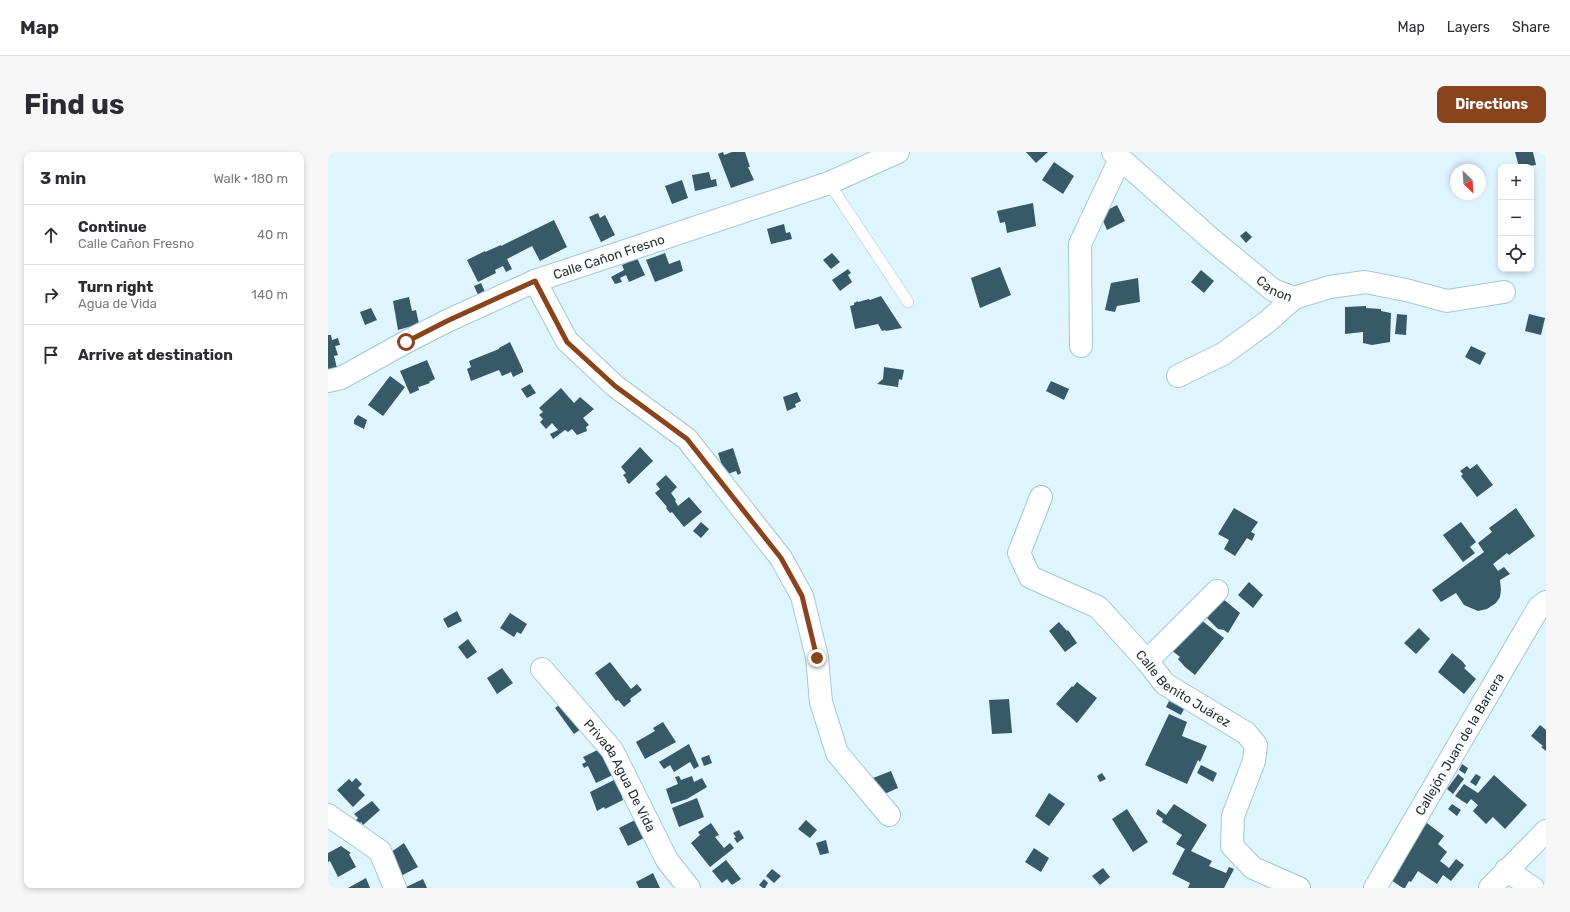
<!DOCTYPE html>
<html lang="en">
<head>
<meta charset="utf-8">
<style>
  :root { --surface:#fff; --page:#f7f7f7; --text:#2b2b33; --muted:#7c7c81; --line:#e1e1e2; --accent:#89431d }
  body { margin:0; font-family:Rubik,sans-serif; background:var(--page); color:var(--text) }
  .controls { position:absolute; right:12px; top:12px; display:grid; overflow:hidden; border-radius:8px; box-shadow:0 2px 6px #0003 }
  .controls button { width:36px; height:36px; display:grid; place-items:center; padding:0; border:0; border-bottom:1px solid var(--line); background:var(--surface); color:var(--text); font:20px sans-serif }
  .compass { position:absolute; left:1122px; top:12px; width:36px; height:36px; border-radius:50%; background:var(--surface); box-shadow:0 2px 6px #0003; rotate:155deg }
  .stop { position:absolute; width:12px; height:12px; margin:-9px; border:3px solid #89431d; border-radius:50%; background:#fff }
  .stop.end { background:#89431d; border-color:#fff; box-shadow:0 1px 4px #0008 }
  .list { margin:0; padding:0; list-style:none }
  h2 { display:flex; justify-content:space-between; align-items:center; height:52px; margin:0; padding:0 16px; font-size:17px }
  h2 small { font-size:13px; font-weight:400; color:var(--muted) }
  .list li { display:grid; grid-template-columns:26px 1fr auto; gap:12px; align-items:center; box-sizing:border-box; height:60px; padding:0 16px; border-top:1px solid var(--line) }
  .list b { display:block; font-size:15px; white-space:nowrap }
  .list p { margin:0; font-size:13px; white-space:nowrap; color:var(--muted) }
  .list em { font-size:13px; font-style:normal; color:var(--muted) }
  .icon { flex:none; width:22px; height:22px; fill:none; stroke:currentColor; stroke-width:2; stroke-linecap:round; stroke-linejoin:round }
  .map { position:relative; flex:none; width:1218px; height:736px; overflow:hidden; border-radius:8px }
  header { display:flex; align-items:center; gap:24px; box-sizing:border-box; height:56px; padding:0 20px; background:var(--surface); border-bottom:1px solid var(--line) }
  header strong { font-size:19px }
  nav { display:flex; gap:22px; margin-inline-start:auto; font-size:14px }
  .intro { display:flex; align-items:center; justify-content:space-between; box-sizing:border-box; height:96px; padding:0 24px }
  h1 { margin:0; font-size:28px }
  .button { padding:10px 18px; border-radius:8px; background:var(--accent); color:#fff; font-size:14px; font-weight:700 }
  main { display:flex; gap:24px; padding:0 24px }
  aside { flex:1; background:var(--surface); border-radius:8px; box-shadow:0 2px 6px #0003 }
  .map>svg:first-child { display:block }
  .building { fill:#385967 }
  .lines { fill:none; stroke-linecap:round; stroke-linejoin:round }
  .service-casing { stroke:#a3c7d6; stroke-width:12 }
  .minor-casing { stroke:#a3c7d6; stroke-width:24 }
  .service { stroke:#fff; stroke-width:11 }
  .minor { stroke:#fff; stroke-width:22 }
  .route { stroke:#89431d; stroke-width:5 }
  .labels { text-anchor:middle; stroke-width:4; stroke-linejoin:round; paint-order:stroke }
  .street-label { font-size:13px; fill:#233137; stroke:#fff }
</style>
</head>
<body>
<header>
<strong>Map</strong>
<nav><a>Map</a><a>Layers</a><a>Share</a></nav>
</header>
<div class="intro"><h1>Find us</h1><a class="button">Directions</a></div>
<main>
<aside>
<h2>3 min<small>Walk · 180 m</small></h2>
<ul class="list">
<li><svg class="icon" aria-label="ahead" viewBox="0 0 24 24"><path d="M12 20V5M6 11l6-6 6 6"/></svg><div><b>Continue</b><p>Calle Cañon Fresno</p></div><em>40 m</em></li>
<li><svg class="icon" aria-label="right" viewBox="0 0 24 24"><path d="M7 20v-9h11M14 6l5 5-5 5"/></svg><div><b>Turn right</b><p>Agua de Vida</p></div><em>140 m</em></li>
<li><svg class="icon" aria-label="arrive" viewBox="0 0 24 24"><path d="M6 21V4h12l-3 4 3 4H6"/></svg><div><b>Arrive at destination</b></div></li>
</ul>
</aside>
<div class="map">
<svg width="1218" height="736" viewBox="0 0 1218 736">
  <rect width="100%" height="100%" fill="#dff5ff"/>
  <g class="building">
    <polygon points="395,0 396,3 404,0 417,0 422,15 420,15 426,28 403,36 390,2"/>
    <polygon points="698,0 720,0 708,11"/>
    <polygon points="1187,0 1205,0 1208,13 1191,15"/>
    <polygon points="726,10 746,24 735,42 714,28"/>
    <polygon points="381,20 383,28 388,27 389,34 367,39 364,23"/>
    <polygon points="354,28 360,46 344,52 337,34"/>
    <polygon points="705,51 708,74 679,81 677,70 672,71 669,59"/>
    <polygon points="789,53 797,69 779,78 772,62"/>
    <polygon points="270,61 272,66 277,63 287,83 273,90 261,65"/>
    <polygon points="226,68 239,95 212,109 204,94 179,107 184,117 178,120 175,114 167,118 168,121 150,130 139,108 157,99 157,100 173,93 173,94"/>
    <polygon points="456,72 458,81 462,80 464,87 443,92 439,77"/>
    <polygon points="918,79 924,85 918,91 912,84"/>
    <polygon points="337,101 341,112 352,108 355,119 327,130 318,108"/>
    <polygon points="504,101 512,110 503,117 495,108"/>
    <polygon points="309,106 317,123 301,130 298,123 292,126 294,130 287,132 283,125 296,118 294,113"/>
    <polygon points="672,115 683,143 652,156 643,126"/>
    <polygon points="520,117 523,121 520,123 524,130 512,139 504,128"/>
    <polygon points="873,118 886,129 876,141 863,130"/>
    <polygon points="810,126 812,150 789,154 787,160 777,158 783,131"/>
    <polygon points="153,131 158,142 151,145 146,134"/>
    <polygon points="553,144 574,176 558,179 557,178 554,179 550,172 527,177 522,154 526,153 526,151 530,149 530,150 541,147 542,148"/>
    <polygon points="81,145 84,159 88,158 91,172 70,178 65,149"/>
    <polygon points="1038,154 1038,156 1053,157 1053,159 1063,161 1062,190 1044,193 1035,191 1035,180 1017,182 1017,155"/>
    <polygon points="43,156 49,168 37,173 32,160"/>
    <polygon points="1069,162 1079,163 1078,183 1067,182"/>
    <polygon points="1201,162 1217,166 1213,183 1197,179"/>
    <polygon points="0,183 3,183 4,188 10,186 12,193 7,194 10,203 6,204 9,216 0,219"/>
    <polygon points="182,190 195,218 195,220 185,225 183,220 174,224 171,218 143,229 139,217 143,215 141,209 171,197 171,196"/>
    <polygon points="1143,194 1158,201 1152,213 1137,205"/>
    <polygon points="99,208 107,227 101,230 102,231 91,235 90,234 91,238 82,242 72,219"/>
    <polygon points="556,215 576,218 574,228 571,227 570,235 549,232 555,227"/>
    <polygon points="62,224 77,235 55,264 40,253"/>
    <polygon points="723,229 741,237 736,248 718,239"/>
    <polygon points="202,232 208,241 199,246 193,237"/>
    <polygon points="233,236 246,251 252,245 266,257 255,266 261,273 258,275 259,279 249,283 244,277 240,280 237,278 225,287 222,282 230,278 224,271 218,277 212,270 215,267 211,263 215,260 211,256"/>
    <polygon points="469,240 473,249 467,252 468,255 459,259 455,245"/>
    <polygon points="30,263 39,268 36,277 26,272 26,268"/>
    <polygon points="312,295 325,309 301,332 298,329 299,328 295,323 298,321 293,315"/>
    <polygon points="405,296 413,321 410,323 408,319 397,323 390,301"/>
    <polygon points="1149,312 1165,333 1149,345 1133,324 1135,322 1132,319 1139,314 1142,317"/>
    <polygon points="338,323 349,335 343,341 348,348 347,349 350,354 361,345 374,360 356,375 344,360 342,361 338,356 339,355 327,341 332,337 328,332"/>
    <polygon points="906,356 930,370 923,380 927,382 924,389 919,386 907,404 896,397 901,388 890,382"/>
    <polygon points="1188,356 1207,384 1181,403 1179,401 1165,412 1170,419 1176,415 1182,422 1172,428 1173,438 1172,445 1168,451 1159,457 1150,459 1136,453 1128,441 1113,450 1104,438 1156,400 1150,391 1164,380 1161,376"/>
    <polygon points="373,370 381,377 373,386 365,379"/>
    <polygon points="1133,370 1148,390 1142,395 1147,401 1135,410 1115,383"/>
    <polygon points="921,430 935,443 925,456 910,443"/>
    <polygon points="894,446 912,461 900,481 896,478 890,477 879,466"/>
    <polygon points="129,459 134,469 120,476 115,467"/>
    <polygon points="182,461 199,472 193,482 189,480 186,485 172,476"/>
    <polygon points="868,464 896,486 867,523 857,515 850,507 852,505 842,497"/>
    <polygon points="731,470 739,479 740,478 749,491 737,500 721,479"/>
    <polygon points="1091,476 1102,487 1088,502 1076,491"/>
    <polygon points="140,487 149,500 139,507 130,495"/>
    <polygon points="1124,501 1134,509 1138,514 1136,516 1148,527 1136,542 1110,520"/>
    <polygon points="282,510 303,537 309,532 314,538 302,547 303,549 296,555 290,548 288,549 267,521"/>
    <polygon points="174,516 185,531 169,542 159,526"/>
    <polygon points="749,530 769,546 749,571 728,552 744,534 745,535"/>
    <polygon points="241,546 260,572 246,582 227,556"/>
    <polygon points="681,547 684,581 664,582 661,548"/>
    <polygon points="841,549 856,557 853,563 838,555"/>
    <polygon points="841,562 859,570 854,584 879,594 872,610 870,608 859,632 817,613"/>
    <polygon points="335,570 348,590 317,607 308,590 327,579 325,576"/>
    <polygon points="1212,573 1218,578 1218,599 1213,595 1215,594 1203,584"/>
    <polygon points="361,592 371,614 366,617 362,610 346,620 342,613 336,617 331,610"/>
    <polygon points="278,594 291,620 268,631 260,614 256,616 254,612 258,610 255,605"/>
    <polygon points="381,603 384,611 376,614 373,606"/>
    <polygon points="1134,612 1140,616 1137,622 1131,618"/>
    <polygon points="873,613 889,621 885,630 869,621"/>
    <polygon points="563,619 570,636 552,644 545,626"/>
    <polygon points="774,621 778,627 772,630 769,624"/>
    <polygon points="1130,622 1136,627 1125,642 1119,637"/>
    <polygon points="1148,622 1153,625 1148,634 1142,630"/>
    <polygon points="1166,623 1199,653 1177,677 1165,665 1158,672 1145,659 1150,653 1143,647 1139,652 1127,644 1136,632 1150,641"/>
    <polygon points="294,624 303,641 294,645 295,648 277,657 276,655 269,659 262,640"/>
    <polygon points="351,624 353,628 364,624 366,630 374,626 379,635 359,647 343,652 338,637 350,632 347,625"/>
    <polygon points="28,626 34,632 30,636 37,643 25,655 9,638 21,627 24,630"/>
    <polygon points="721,641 737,652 721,674 707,664"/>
    <polygon points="369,646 376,665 351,675 344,656"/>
    <polygon points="44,649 52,658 35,673 33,670 28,675 25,671 30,666 26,662"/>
    <polygon points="846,652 879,673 863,699 884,709 881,714 898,721 901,715 906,717 896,736 860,736 862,731 844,722 857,697 848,692 854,683 834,670 835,667 828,662 830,657 838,663"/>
    <polygon points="1124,652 1133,658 1129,664 1120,657"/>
    <polygon points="799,657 820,690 805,700 784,667"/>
    <polygon points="311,666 320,684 300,694 291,676"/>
    <polygon points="478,668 489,678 482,686 470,677"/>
    <polygon points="1095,668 1116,684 1110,692 1119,700 1112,709 1121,716 1128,707 1136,713 1123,729 1115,723 1109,732 1090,719 1083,730 1081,729 1077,736 1075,736 1058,725"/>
    <polygon points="383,671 391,683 387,685 396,696 402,691 406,696 382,715 363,691 372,683 370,680"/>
    <polygon points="411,678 416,686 409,691 406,686 408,685 405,681"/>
    <polygon points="498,688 501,701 492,703 488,691"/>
    <polygon points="76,691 90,715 69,726 56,705"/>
    <polygon points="13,694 23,701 21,702 28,715 10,725 2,709 0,710 0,701"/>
    <polygon points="706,696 721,706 713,720 697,710"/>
    <polygon points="398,708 413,727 404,733 399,727 394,731 384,719"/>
    <polygon points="775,716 782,725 772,733 764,724"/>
    <polygon points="444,717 453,724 446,731 438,724"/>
    <polygon points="325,721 332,736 311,736 308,730"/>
    <polygon points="38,726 42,736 20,736"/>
    <polygon points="95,727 99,736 76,736"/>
    <polygon points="436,727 440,731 437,736 435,736 431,733"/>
  </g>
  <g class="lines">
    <defs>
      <polyline id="service" points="501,31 580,150"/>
      <g id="minor">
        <path id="s1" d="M785,0L883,87L945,138L966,146L1002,135L1037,130L1078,138L1119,149L1176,140"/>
        <polyline points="207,129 239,189 287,234 359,287 453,406 474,444 489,505 493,550 509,601 561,663"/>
        <polyline points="753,194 752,92 792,7"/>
        <polyline points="850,224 895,202 939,170 966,146"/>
        <path id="s2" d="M0,229L13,226L78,190L119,169L207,129L501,31L570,0"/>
        <path id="s3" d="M713,345L691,401L702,425L770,455L819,509L837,532L918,581L928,593L926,609L905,664L904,694L925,716L971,736"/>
        <polyline points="819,509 889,439"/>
        <path id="s4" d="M214,517L284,598L339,708L361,736"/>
        <polyline points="0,663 52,699 67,736"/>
        <polyline points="1178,718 1205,736"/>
        <path id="s5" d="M1047,736L1211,455L1218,450"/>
        <polyline points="1162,736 1218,679"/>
      </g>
    </defs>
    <use href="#service" class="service-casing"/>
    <use href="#minor" class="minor-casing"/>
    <use href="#service" class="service"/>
    <use href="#minor" class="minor"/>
  </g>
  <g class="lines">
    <polyline class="route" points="78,190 119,169 207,129 239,190 287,234 359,287 453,406 474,444 489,506"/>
  </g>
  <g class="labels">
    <g class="street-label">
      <text dy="5" stroke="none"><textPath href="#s2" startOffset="308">Calle Cañon Fresno</textPath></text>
      <text dy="5" stroke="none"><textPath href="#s1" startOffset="212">Canon</textPath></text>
      <text dy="5" stroke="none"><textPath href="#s3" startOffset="280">Calle Benito Juárez</textPath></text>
      <text dy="5" stroke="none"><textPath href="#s5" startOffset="167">Callejón Juan de la Barrera</textPath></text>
      <text dy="5" stroke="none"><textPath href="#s4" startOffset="133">Privada Agua De Vida</textPath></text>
    </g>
  </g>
</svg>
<div class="controls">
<button>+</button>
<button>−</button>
<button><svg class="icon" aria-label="locate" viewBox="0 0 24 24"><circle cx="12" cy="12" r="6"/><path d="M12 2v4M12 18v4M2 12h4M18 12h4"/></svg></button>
</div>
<svg class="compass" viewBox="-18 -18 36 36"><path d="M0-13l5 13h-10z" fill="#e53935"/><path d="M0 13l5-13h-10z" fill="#7c7c81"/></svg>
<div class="stop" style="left:78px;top:190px"></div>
<div class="stop end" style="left:489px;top:506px"></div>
</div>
</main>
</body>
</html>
